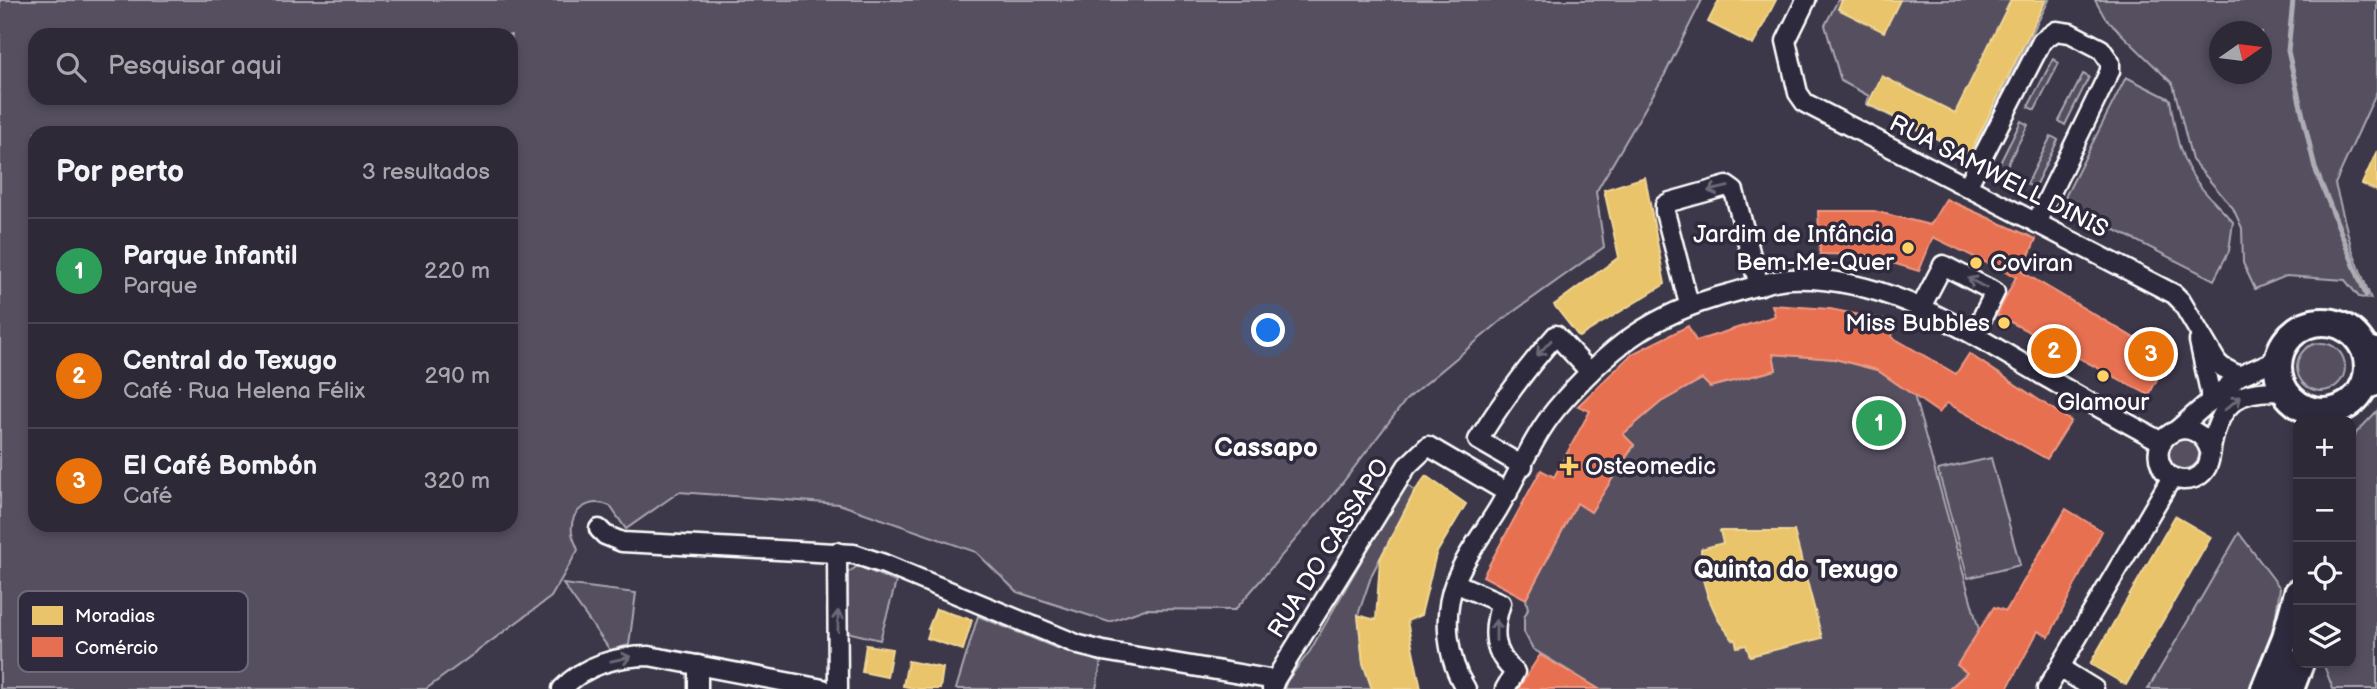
<!DOCTYPE html>
<html lang="pt">
<head>
<meta charset="utf-8">
<style>
  :root { --surface:#2d2937; --page:#393542; --text:#f1f3f6; --muted:#a7a6ad; --line:#484552; --accent:#8c9099 }
  body { margin:0; font-family:"Balsamiq Sans",sans-serif; background:var(--page); color:var(--text) }
  .controls { position:absolute; right:21px; bottom:21px; display:grid; overflow:hidden; border-radius:14px; box-shadow:0 4px 10px #0003 }
  .controls button { width:63px; height:63px; display:grid; place-items:center; padding:0; border:0; border-bottom:2px solid var(--line); background:var(--surface); color:var(--text); font:35px sans-serif }
  .compass { position:absolute; left:2209px; top:21px; width:63px; height:63px; border-radius:50%; background:var(--surface); box-shadow:0 4px 10px #0003; rotate:76deg }
  .you { position:absolute; left:1269px; top:331px; width:24px; height:24px; margin:-18px; border:5px solid #fff; border-radius:50%; background:#1a73e8; box-shadow:0 0 0 10px #1a73e833 }
  .badge { display:grid; place-items:center; width:46px; height:46px; border-radius:50%; background:var(--accent); color:#fff; font-size:23px; font-weight:700 }
  .pin { position:absolute; translate:-50% -50%; border:4px solid #fff; box-shadow:0 2px 7px #0006 }
  .list { margin:0; padding:0; list-style:none }
  h2 { display:flex; justify-content:space-between; align-items:center; height:91px; margin:0; padding:0 28px; font-size:30px }
  h2 small { font-size:23px; font-weight:400; color:var(--muted) }
  .list li { display:grid; grid-template-columns:46px 1fr auto; gap:21px; align-items:center; box-sizing:border-box; height:105px; padding:0 28px; border-top:2px solid var(--line) }
  .list b { display:block; font-size:26px; white-space:nowrap }
  .list p { margin:0; font-size:23px; white-space:nowrap; color:var(--muted) }
  .list em { font-size:23px; font-style:normal; color:var(--muted) }
  .icon { flex:none; width:38px; height:38px; fill:none; stroke:currentColor; stroke-width:2; stroke-linecap:round; stroke-linejoin:round }
  .map { position:relative; flex:none; width:2377px; height:689px; overflow:hidden }
  .search { position:absolute; background:var(--surface); box-shadow:0 4px 10px #0003; left:28px; top:28px; width:490px; height:77px; display:flex; align-items:center; gap:18px; box-sizing:border-box; padding:0 24px; border-radius:21px; color:var(--muted); font-size:26px }
  .panel { position:absolute; background:var(--surface); box-shadow:0 4px 10px #0003; left:28px; top:126px; width:490px; height:406px; border-radius:21px }
  .map>svg:first-child { display:block }
  .green { fill:#555060; stroke:#aaa8b0; stroke-width:2; fill-rule:evenodd }
  .homes { fill:#e9c46a; stroke:#f0d697; stroke-width:2 }
  .shops { fill:#e76f51; stroke:#ee9a85; stroke-width:2 }
  .lines { fill:none; stroke-linecap:round; stroke-linejoin:round }
  .stream { stroke:#afadb4; stroke-width:5 }
  .street-casing { stroke:#fff; stroke-width:23 }
  .secondary-casing { stroke:#fff; stroke-width:32 }
  .street { stroke:#2f2a3d; stroke-width:18 }
  .secondary { stroke:#2f2a3d; stroke-width:26 }
  .oneway { stroke:#6d6a77 }
  .poi-dot { fill:#ffd166; stroke:#2f2a3d; stroke-width:2.5 }
  .labels { text-anchor:middle; stroke-width:7; stroke-linejoin:round; paint-order:stroke }
  .street-label { font-size:24px; fill:#fff; stroke:#2f2a3d }
  .poi-label { font-size:24px; fill:#fff; stroke:#2f2a3d; text-anchor:end }
  .neighbourhood-label { font-size:26px; font-weight:bold; fill:#fff; stroke:#2f2a3d }
  .key { fill:#2f2a3d; stroke:#6d6a77; stroke-width:2 }
  .key-label { font-size:19px; fill:#fff }
</style>
</head>
<body>
<div class="map">
<svg width="2377" height="689" viewBox="0 0 2377 689">
  <rect width="100%" height="100%" fill="#3c3749"/>
  <filter id="ink" filterUnits="userSpaceOnUse"><feTurbulence type="fractalNoise" baseFrequency=".0143" numOctaves="2"/><feDisplacementMap in="SourceGraphic" scale="14" xChannelSelector="R" yChannelSelector="G"/><feConvolveMatrix kernelMatrix="1 2 1 2 8 2 1 2 1" color-interpolation-filters="sRGB"/></filter>
  <g filter="url(#ink)">
    <g class="green">
      <path d="M0,0H1702L1664,76L1596,192L1604,247L1502,320L1406,400L1330,499L1235,610L1145,609L1109,622L1017,592L976,552L839,504L679,492L626,529L610,506C590,497 569,510 572,533C573,539 576,544 578,550L551,597L426,689H0ZM35,35H511V98H35ZM35,133H511V525H35Z"/>
      <polygon points="1838,0 2049,0 1970,155 1866,104 1869,96 1841,81 1825,25"/>
      <path d="M2095,0H2377V91L2335,184L2351,246L2371,299L2359,297L2345,280L2286,276L2255,289L2243,263L2242,228L2233,208L2192,160L2173,84L2105,18ZM2220,32H2262V74H2220Z"/>
      <polygon points="2053,59 2059,63 2035,110 2028,107"/>
      <polygon points="2083,74 2089,77 2065,125 2059,121"/>
      <path d="M2126,77L2170,99C2175,131 2179,161 2200,186C2210,199 2222,209 2233,222L2229,251L2214,280L2062,203Z"/>
      <polygon points="2021,121 2028,125 2003,173 1997,169"/>
      <polygon points="2051,136 2058,140 2034,188 2027,184"/>
      <circle cx="2321" cy="367" r="24"/>
      <polygon points="1773,354 1835,359 1877,370 1914,395 1979,630 1967,673 1949,689 1599,689 1533,649 1524,632 1524,618 1528,609 1526,599 1577,503 1590,511 1634,446 1623,434 1661,402 1702,379 1710,387 1776,370"/>
      <polygon points="2377,411 2377,689 2333,689 2323,663 2351,663 2351,450 2356,433"/>
      <circle cx="2184" cy="454" r="15"/>
      <polygon points="1991,458 2020,565 1968,578 1938,470"/>
      <polygon points="1405,484 1415,491 1372,574 1358,615 1363,663 1372,689 1284,689 1287,681 1310,651"/>
      <polygon points="2239,533 2280,588 2274,628 2249,689 2148,689"/>
      <polygon points="858,566 896,582 880,640 847,632 847,573"/>
      <polygon points="563,584 636,593 629,645 610,650"/>
      <polygon points="978,616 1054,647 1101,662 1096,689 956,689"/>
    </g>
    <g class="homes">
      <polygon points="1719,0 1776,0 1753,45 1708,22"/>
      <polygon points="1842,0 1900,0 1884,32 1838,9"/>
      <polygon points="2011,0 2046,0 1969,155 1868,104 1882,76 1955,113"/>
      <polygon points="2377,151 2377,191 2362,184"/>
      <polygon points="1645,177 1665,284 1579,337 1554,305 1619,257 1604,190"/>
      <polygon points="1426,476 1466,504 1436,554 1421,615 1407,621 1421,689 1372,689 1363,663 1358,615 1376,620 1380,559 1415,491"/>
      <polygon points="2175,516 2211,537 2126,685 2090,664"/>
      <polygon points="1720,531 1794,531 1822,638 1750,656 1746,645 1737,647 1735,639 1733,640 1719,621 1708,597 1701,573 1701,549 1723,543"/>
      <polygon points="936,609 972,620 963,650 927,638 930,629 928,629"/>
      <polygon points="866,645 892,649 887,677 862,672"/>
      <polygon points="908,661 943,668 940,689 918,689 903,686"/>
    </g>
    <g class="shops">
      <polygon points="1946,199 2036,239 2022,272 2168,358 2149,395 1997,315 2016,277 1933,237 1919,271 1866,255 1820,254 1818,211 1874,211 1930,225"/>
      <polygon points="1772,305 1830,309 1895,322 1892,337 1956,374 1969,354 2071,421 2047,459 1947,403 1939,413 1877,370 1835,359 1773,354 1776,370 1710,387 1702,379 1661,402 1623,434 1634,445 1591,512 1577,503 1526,599 1483,576 1541,470 1554,477 1590,411 1578,406 1632,354 1688,326 1696,341 1775,316"/>
      <polygon points="2066,509 2102,531 2049,637 2038,631 2007,689 1949,689 1967,673 1957,665 1994,607 2006,611"/>
      <polygon points="1540,655 1599,689 1518,689"/>
    </g>
    <g class="lines">
      <polyline class="stream" points="2293,0 2288,51 2315,168 2366,295"/>
      <defs>
        <g id="street">
          <polyline points="1806,0 1786,41 1798,93 1805,103 2174,294 2181,301 2217,362 2222,367 2239,376"/>
          <polyline points="1967,187 2042,41 2056,31 2070,33 2101,49 2110,62 2110,71 2036,223"/>
          <polyline points="1689,304 1665,212 1665,205 1670,202 1727,186 1734,191 1759,286"/>
          <polyline points="1921,307 1943,265 1995,292 1974,334"/>
          <polyline points="2199,341 2210,392 2210,402"/>
          <polyline points="2359,341 2377,349"/>
          <polyline points="2361,391 2377,386"/>
          <polyline points="2177,430 2239,376 2278,359"/>
          <path d="M2210,451C2197,411 2147,433 2161,465C2168,483 2194,485 2205,470C2211,462 2210,452 2212,444C2221,400 2242,388 2285,392"/>
          <path d="M1523,466L1478,440C1502,402 1526,368 1556,335L1590,372"/>
          <polyline points="599,529 605,535 622,542 854,554 884,564 1079,645 1103,651 1275,680"/>
          <polyline points="837,552 838,689"/>
          <path d="M1455,583L1501,603C1492,630 1492,653 1515,672L1505,689"/>
          <polyline points="2060,668 2094,689"/>
          <path d="M562,689C584,665 618,656 649,656L823,689"/>
          <polyline points="698,689 698,665"/>
          <polyline points="1272,689 1275,680 1407,466 1428,446 1508,493"/>
          <path d="M1466,689C1447,660 1442,615 1455,582C1464,558 1484,532 1498,509C1517,477 1532,438 1556,409C1607,349 1651,314 1728,294C1748,289 1769,280 1790,279C1888,275 1970,334 2051,380C2088,402 2125,422 2162,442"/>
          <polyline points="2047,689 2172,477"/>
        </g>
        <g id="secondary">
          <circle cx="2323" cy="367" r="45"/>
          <polyline points="2265,689 2286,637 2298,593"/>
          <polyline points="2290,689 2300,663"/>
        </g>
      </defs>
      <use href="#street" class="street-casing"/>
      <use href="#secondary" class="secondary-casing"/>
      <use href="#street" class="street"/>
      <use href="#secondary" class="secondary"/>
    </g>
    <defs><path id="oneway-shaft" d="M-6 0H5M1.5-3L5.5 0L1.5 3" fill="none" stroke-width="1.6" stroke-linecap="round" stroke-linejoin="round" transform="scale(1.75)"/></defs>
    <g class="oneway">
      <use href="#oneway-shaft" transform="translate(1718 189) rotate(167)"/>
      <use href="#oneway-shaft" transform="translate(1977 283) rotate(-152)"/>
      <use href="#oneway-shaft" transform="translate(1544 348) rotate(133)"/>
      <use href="#oneway-shaft" transform="translate(2233 403) rotate(-40)"/>
      <use href="#oneway-shaft" transform="translate(838 621) rotate(-90)"/>
      <use href="#oneway-shaft" transform="translate(1496 630) rotate(-90)"/>
      <use href="#oneway-shaft" transform="translate(621 659) rotate(-12)"/>
    </g>
  </g>
  <g class="poi-dot">
    <circle cx="1908" cy="248" r="7"/>
    <circle cx="1976" cy="263" r="7"/>
    <circle cx="2004" cy="323" r="7"/>
    <circle cx="2103" cy="376" r="7"/>
    <path d="M1565.5 455.5h7v7h7v7h-7v7h-7v-7h-7v-7h7z"/>
  </g>
  <g class="labels">
    <g class="street-label">
      <text transform="translate(1999 176) rotate(27)" y="8">RUA SAMWELL DINIS</text>
      <text transform="translate(1328 548) rotate(-58)" y="8">RUA DO CASSAPO</text>
    </g>
    <g class="poi-label">
      <text x="1894" y="242">Jardim de Infância<tspan x="1894" dy="28">Bem-Me-Quer</tspan></text>
      <text x="1990" y="271" text-anchor="start">Coviran</text>
      <text x="1990" y="331">Miss Bubbles</text>
      <text x="2103" y="410" text-anchor="middle">Glamour</text>
      <text x="1585" y="474" text-anchor="start">Osteomedic</text>
    </g>
    <g class="neighbourhood-label">
      <text x="1266" y="456">Cassapo</text>
      <text x="1796" y="578">Quinta do Texugo</text>
    </g>
  </g>
  <rect x="18" y="591" width="230" height="81" rx="10" class="key"/>
  <rect x="32" y="606" width="31" height="19" fill="#e9c46a"/>
  <rect x="32" y="637" width="31" height="20" fill="#e76f51"/>
  <g class="key-label">
    <text x="75" y="622">Moradias</text>
    <text x="75" y="654">Comércio</text>
  </g>
</svg>
<div class="controls">
<button>+</button>
<button>−</button>
<button><svg class="icon" aria-label="locate" viewBox="0 0 24 24"><circle cx="12" cy="12" r="6"/><path d="M12 2v4M12 18v4M2 12h4M18 12h4"/></svg></button>
<button><svg class="icon" aria-label="layers" viewBox="0 0 24 24"><path d="M12 4l9 5-9 5-9-5zM3 14l9 5 9-5"/></svg></button>
</div>
<svg class="compass" viewBox="-18 -18 36 36"><path d="M0-13l5 13h-10z" fill="#e53935"/><path d="M0 13l5-13h-10z" fill="#a7a6ad"/></svg>
<div class="you"></div>
<div class="pin badge" style="left:1879px;top:423px;background:#2e9e5b">1</div>
<div class="pin badge" style="left:2054px;top:351px;background:#e8710a">2</div>
<div class="pin badge" style="left:2151px;top:354px;background:#e8710a">3</div>
<div class="search"><svg class="icon" aria-label="search" viewBox="0 0 24 24"><circle cx="10" cy="10" r="6"/><path d="M15 15l6 6"/></svg>Pesquisar aqui</div>
<section class="panel">
<h2>Por perto<small>3 resultados</small></h2>
<ul class="list">
<li><span class="badge" style="background:#2e9e5b">1</span><div><b>Parque Infantil</b><p>Parque</p></div><em>220 m</em></li>
<li><span class="badge" style="background:#e8710a">2</span><div><b>Central do Texugo</b><p>Café · Rua Helena Félix</p></div><em>290 m</em></li>
<li><span class="badge" style="background:#e8710a">3</span><div><b>El Café Bombón</b><p>Café</p></div><em>320 m</em></li>
</ul>
</section>
</div>
</body>
</html>
